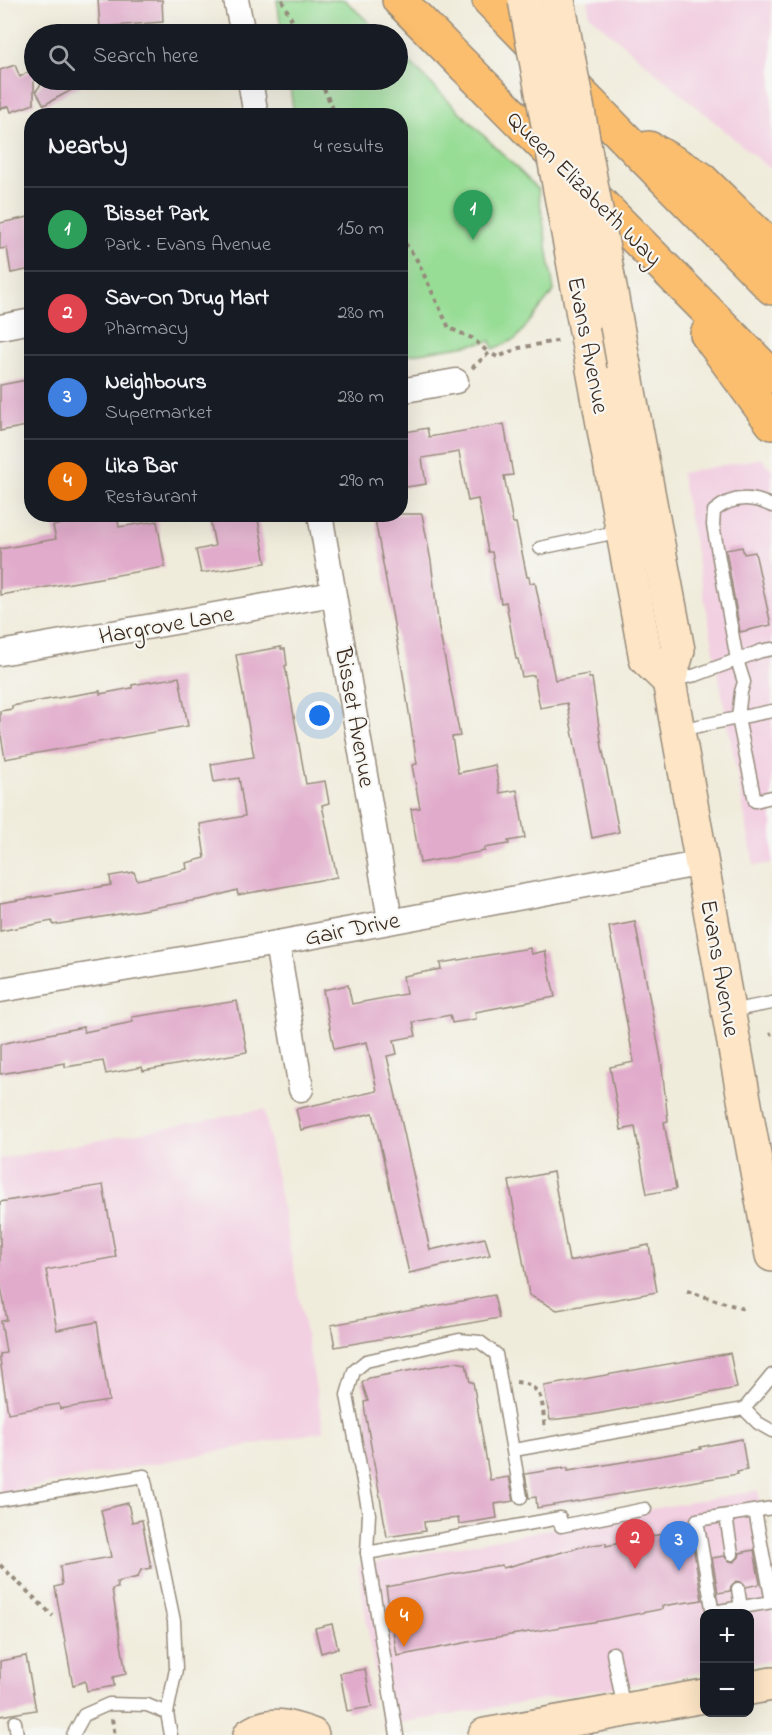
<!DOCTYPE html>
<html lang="en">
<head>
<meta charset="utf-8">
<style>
  :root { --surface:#171b24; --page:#242831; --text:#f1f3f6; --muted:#9ea1a6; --line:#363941; --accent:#d1495b }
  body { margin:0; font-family:"Indie Flower",sans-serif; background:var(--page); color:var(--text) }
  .controls { position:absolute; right:18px; bottom:18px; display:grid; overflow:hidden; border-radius:12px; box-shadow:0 6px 24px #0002 }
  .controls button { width:54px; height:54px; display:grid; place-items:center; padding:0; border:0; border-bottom:2px solid var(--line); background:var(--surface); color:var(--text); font:30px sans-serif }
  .you { position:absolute; left:320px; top:716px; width:21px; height:21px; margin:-15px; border:4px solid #fff; border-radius:50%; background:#1a73e8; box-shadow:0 0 0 9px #1a73e833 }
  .badge { display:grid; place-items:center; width:39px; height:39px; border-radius:50%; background:var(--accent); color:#fff; font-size:20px; font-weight:700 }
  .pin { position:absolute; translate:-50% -50px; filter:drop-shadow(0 2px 3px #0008) }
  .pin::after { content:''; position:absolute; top:32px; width:21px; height:18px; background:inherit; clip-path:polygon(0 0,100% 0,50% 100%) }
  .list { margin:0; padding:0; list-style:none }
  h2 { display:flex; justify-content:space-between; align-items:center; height:78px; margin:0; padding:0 24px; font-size:26px }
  h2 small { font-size:20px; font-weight:400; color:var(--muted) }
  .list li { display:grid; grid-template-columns:39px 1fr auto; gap:18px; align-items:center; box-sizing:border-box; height:84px; padding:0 24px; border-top:2px solid var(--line) }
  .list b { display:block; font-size:22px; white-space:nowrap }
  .list p { margin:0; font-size:20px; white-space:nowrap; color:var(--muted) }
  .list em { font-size:20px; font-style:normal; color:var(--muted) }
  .icon { flex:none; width:33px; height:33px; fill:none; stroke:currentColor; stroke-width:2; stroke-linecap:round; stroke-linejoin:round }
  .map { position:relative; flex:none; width:772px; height:1735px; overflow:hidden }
  .search { position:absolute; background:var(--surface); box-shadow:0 6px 24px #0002; left:24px; top:24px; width:384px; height:66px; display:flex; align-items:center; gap:15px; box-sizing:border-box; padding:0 21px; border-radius:33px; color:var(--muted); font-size:22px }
  .panel { position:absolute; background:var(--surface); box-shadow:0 6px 24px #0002; left:24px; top:108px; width:384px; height:414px; border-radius:24px }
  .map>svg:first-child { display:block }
  .built { fill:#f2cfe1 }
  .green { fill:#98dd96; stroke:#6a845a; stroke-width:1.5 }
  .building { fill:#e1abcb }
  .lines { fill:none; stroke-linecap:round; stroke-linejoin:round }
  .lane-casing { stroke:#968b7c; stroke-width:15 }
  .street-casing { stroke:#968b7c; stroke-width:27 }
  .secondary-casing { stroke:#968b7c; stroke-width:36 }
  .highway-casing { stroke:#968b7c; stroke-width:36 }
  .path { stroke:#968b7c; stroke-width:4; stroke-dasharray:4.5 4.5; stroke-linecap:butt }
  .lane { stroke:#fff; stroke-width:12 }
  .street { stroke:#fff; stroke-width:24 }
  .secondary { stroke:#fde5c5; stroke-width:33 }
  .highway { stroke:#fbbe6e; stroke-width:33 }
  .secondary-bridge-casing { stroke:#968b7c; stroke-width:36; stroke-linecap:butt }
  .secondary-bridge { stroke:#fde5c5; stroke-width:33 }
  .labels { text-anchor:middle; stroke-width:4.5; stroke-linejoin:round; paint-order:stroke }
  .street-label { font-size:24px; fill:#3b2a1e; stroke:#f6f6f2 }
</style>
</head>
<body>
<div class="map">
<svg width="772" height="1735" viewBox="0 0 772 1735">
  <rect width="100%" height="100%" fill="#f6f6f2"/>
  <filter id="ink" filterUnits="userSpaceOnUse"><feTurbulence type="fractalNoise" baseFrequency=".0167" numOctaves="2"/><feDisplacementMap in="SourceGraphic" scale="12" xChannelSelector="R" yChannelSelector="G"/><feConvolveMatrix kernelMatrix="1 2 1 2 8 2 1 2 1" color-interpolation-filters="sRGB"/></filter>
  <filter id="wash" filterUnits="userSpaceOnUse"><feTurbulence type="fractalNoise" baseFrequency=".008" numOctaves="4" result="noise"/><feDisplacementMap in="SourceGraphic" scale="24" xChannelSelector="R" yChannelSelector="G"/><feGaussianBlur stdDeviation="1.35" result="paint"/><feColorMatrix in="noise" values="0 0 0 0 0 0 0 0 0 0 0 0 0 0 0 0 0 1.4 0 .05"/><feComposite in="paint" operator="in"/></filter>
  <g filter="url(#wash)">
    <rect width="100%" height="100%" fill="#f0ecdb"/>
    <g class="built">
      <polygon points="587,0 772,0 772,171 590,16"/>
      <polygon points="762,458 772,470 772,863 754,866 681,473"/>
      <polygon points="264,1109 324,1431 0,1493 0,1159"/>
      <polygon points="758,1490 772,1568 772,1660 750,1664 750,1614 704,1614 704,1672 383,1726 358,1566 652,1509"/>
    </g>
    <g class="green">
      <polygon points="277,0 345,0 381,34 282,34"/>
      <polygon points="398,51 538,189 554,291 516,339 493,349 491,341 401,356 400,116 294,115 289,80 398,80"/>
    </g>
    <g id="blocks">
      <g class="building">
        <polygon points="98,0 162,0 163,22 100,27"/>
        <polygon points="15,65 20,77 34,68 34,104 11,112 9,106 0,109 0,70"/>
        <polygon points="44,80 90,80 44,105 36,91"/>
        <polygon points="29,217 32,229 32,269 11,273 7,248 0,249 0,223"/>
        <polygon points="32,379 32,425 0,431 0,385"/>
        <polygon points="504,424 513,475 504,476 513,523 516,523 527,577 529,577 530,583 535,582 555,680 588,674 589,678 592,678 602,747 619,832 592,838 567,703 540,708 534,675 522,677 518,659 516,659 506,602 501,603 492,552 488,552 478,499 468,501 459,452 422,458 426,484 400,488 400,433 427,428 429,437"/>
        <polygon points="104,514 117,514 119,527 157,521 165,567 0,595 0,549 56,539 53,526"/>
        <polygon points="209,514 257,514 266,563 201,573 196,550 215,546"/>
        <polygon points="374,514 422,514 431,561 439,629 460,736 452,737 458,773 495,765 500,793 517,790 525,838 508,841 509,844 484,848 485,851 420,863 411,809 420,808 412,765 417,764 403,674"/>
        <polygon points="742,547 744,554 755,552 771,625 740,632 726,550"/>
        <polygon points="281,647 281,649 285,649 287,665 285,666 306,784 325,781 329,803 322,805 337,877 238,895 237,890 209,898 108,916 53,925 52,921 0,931 0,903 111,885 110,876 134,872 137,880 187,869 186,863 205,858 200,824 245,816 239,778 214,782 211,764 254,757 236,655"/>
        <polygon points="179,677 188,726 5,759 0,730 0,711 12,709 12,706 51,699 100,691 100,694 132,688 132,685"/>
        <polygon points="635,922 661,1059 668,1121 664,1122 676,1189 647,1194 635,1127 621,1130 610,1067 634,1062 609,927"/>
        <polygon points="530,948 531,954 545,951 555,997 475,1012 476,1019 452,1023 450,1015 413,1022 416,1036 394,1040 397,1054 387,1056 430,1250 485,1238 490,1255 409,1273 373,1113 301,1130 296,1109 377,1091 367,1042 334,1049 323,990 348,985 352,1004 406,994 403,976 441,969 440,963"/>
        <polygon points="237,1001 247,1052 143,1071 142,1067 106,1074 103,1061 65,1067 65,1063 0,1074 0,1044 83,1027 84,1032 133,1022 132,1017"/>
        <polygon points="553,1172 569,1261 649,1245 657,1292 557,1310 529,1295 509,1181"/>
        <polygon points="103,1185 116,1257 46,1270 57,1330 97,1322 109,1401 60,1409 59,1404 8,1413 0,1360 0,1354 6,1353 1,1321 7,1320 0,1281 0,1202"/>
        <polygon points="494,1295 499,1318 335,1347 331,1325"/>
        <polygon points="730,1353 737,1388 591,1415 550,1420 544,1386"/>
        <polygon points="456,1362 466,1364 470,1382 473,1382 490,1480 509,1477 514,1501 495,1504 497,1518 459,1524 458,1518 424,1522 425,1531 387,1537 365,1412 364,1402 368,1401 362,1383 369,1378"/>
        <polygon points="742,1439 747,1470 737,1472 738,1474 537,1508 536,1497 529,1498 525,1474 563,1468 563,1469 568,1468 568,1471 701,1449 700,1447"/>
        <polygon points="128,1503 132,1522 142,1520 151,1568 141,1570 138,1577 117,1582 118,1588 112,1589 126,1674 113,1677 114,1686 87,1691 85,1681 73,1686 55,1587 62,1585 60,1566 111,1557 101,1510"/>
        <polygon points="690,1528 702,1600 662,1606 662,1609 600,1621 479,1640 397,1656 386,1587 489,1567 502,1565 503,1568 585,1546 606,1543 606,1546"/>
        <polygon points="754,1550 760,1584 746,1587 741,1582 736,1581 731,1586 730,1591 718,1593 712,1558 724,1556 729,1561 734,1562 739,1557 740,1553"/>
        <polygon points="332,1624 338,1648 321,1653 315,1628"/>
        <polygon points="26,1656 36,1710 0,1716 0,1661"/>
        <polygon points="365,1669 372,1707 347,1711 340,1673"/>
      </g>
    </g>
  </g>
  <g filter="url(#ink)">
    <use href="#blocks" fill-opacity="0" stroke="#968b7c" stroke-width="1.5"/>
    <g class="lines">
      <defs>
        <g id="lane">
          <path d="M772,506C752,496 732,496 714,511L713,525L737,660L744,682L741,692L738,718L755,801L772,797"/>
          <polyline points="540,548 622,531"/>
          <polyline points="673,680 696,675 761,651 772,649"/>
          <polyline points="679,730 772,711"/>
          <polyline points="729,1011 772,1003"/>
          <polyline points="744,1409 758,1423 772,1431"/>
          <polyline points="514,1450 744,1409 772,1375"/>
          <polyline points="0,1500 144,1476 174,1621 176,1669 167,1713"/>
          <polyline points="726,1516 732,1554"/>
          <polyline points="367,1553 369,1514 347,1395 354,1371 366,1361 459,1340 480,1342 496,1354 521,1497"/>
          <polyline points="738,1589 741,1607"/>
          <polyline points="713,1612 772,1602 755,1511"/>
          <polyline points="713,1614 697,1520 772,1508"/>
          <polyline points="613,1653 624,1710"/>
          <polyline points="15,1722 17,1735"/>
          <polyline points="73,1735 84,1715 109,1704 147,1705 167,1713 171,1735"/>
          <polyline points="397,1735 367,1553 560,1518 561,1526 645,1509"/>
        </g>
        <g id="street">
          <polyline points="236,0 243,34"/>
          <polyline points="250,80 256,116"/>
          <polyline points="0,327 32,321"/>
          <polyline points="400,391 456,381"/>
          <polyline points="320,514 390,920"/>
          <polyline points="0,653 333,594"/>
          <polyline points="277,943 301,1089"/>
          <polyline points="0,990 277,943 703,863"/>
        </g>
        <g id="secondary">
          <polyline points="584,320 646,659 669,681"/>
          <polyline points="624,365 678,650 669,681 772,1255"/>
          <polyline points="750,1688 772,1684"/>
          <path d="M250,1735C271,1720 290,1727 312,1735"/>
          <polyline points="485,1735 704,1696"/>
        </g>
        <g id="highway">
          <polyline points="399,0 772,376"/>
          <polyline points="489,0 772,288"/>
          <polyline points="649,148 699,177 772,248"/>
          <polyline points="707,334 772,423"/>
        </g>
      </defs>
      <use href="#lane" class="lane-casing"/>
      <use href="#street" class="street-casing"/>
      <use href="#secondary" class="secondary-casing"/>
      <use href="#highway" class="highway-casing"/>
      <g class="path">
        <polyline points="282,0 299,34"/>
        <polyline points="320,80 336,116"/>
        <polyline points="400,236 417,260 449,328 472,338 489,353"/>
        <polyline points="472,368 489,353 498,357 519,348 561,340"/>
        <polyline points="770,1034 772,1033"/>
        <polyline points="687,1291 744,1309"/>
        <path d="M516,1382C546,1385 542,1407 545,1430"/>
        <polyline points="0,1565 53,1616"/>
        <polyline points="112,1719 115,1735"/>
      </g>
      <use href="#lane" class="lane"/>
      <use href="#street" class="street"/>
      <use href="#secondary" class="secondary"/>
      <use href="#highway" class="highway"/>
      <defs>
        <g id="secondary-bridge">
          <polyline points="525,0 584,320"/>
          <polyline points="558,0 624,365"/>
        </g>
      </defs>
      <use href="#secondary-bridge" class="secondary-bridge-casing"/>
      <use href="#secondary-bridge" class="secondary-bridge"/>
    </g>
  </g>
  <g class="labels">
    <g class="street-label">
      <text transform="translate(585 188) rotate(45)" y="8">Queen Elizabeth Way</text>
      <text transform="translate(589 345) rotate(79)" y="8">Evans Avenue</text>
      <text transform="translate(166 624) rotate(-10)" y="8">Hargrove Lane</text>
      <text transform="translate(356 717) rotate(80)" y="8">Bisset Avenue</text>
      <text transform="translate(352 928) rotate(-11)" y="8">Gair Drive</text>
      <text transform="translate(721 968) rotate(80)" y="8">Evans Avenue</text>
    </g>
  </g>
</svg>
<div class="controls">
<button>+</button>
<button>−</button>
</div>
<div class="you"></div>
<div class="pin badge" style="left:473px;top:240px;background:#2e9e5b">1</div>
<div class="pin badge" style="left:635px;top:1569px;background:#e0444e">2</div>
<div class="pin badge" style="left:679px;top:1571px;background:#3f7fe0">3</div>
<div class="pin badge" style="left:404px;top:1647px;background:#e8710a">4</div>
<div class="search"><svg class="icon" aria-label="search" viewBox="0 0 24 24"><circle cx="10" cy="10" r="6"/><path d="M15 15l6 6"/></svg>Search here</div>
<section class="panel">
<h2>Nearby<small>4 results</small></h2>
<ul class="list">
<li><span class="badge" style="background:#2e9e5b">1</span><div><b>Bisset Park</b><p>Park · Evans Avenue</p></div><em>150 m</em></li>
<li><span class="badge" style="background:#e0444e">2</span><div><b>Sav-On Drug Mart</b><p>Pharmacy</p></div><em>280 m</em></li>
<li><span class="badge" style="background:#3f7fe0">3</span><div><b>Neighbours</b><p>Supermarket</p></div><em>280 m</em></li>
<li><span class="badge" style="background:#e8710a">4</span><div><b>Lika Bar</b><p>Restaurant</p></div><em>290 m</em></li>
</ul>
</section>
</div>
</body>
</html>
